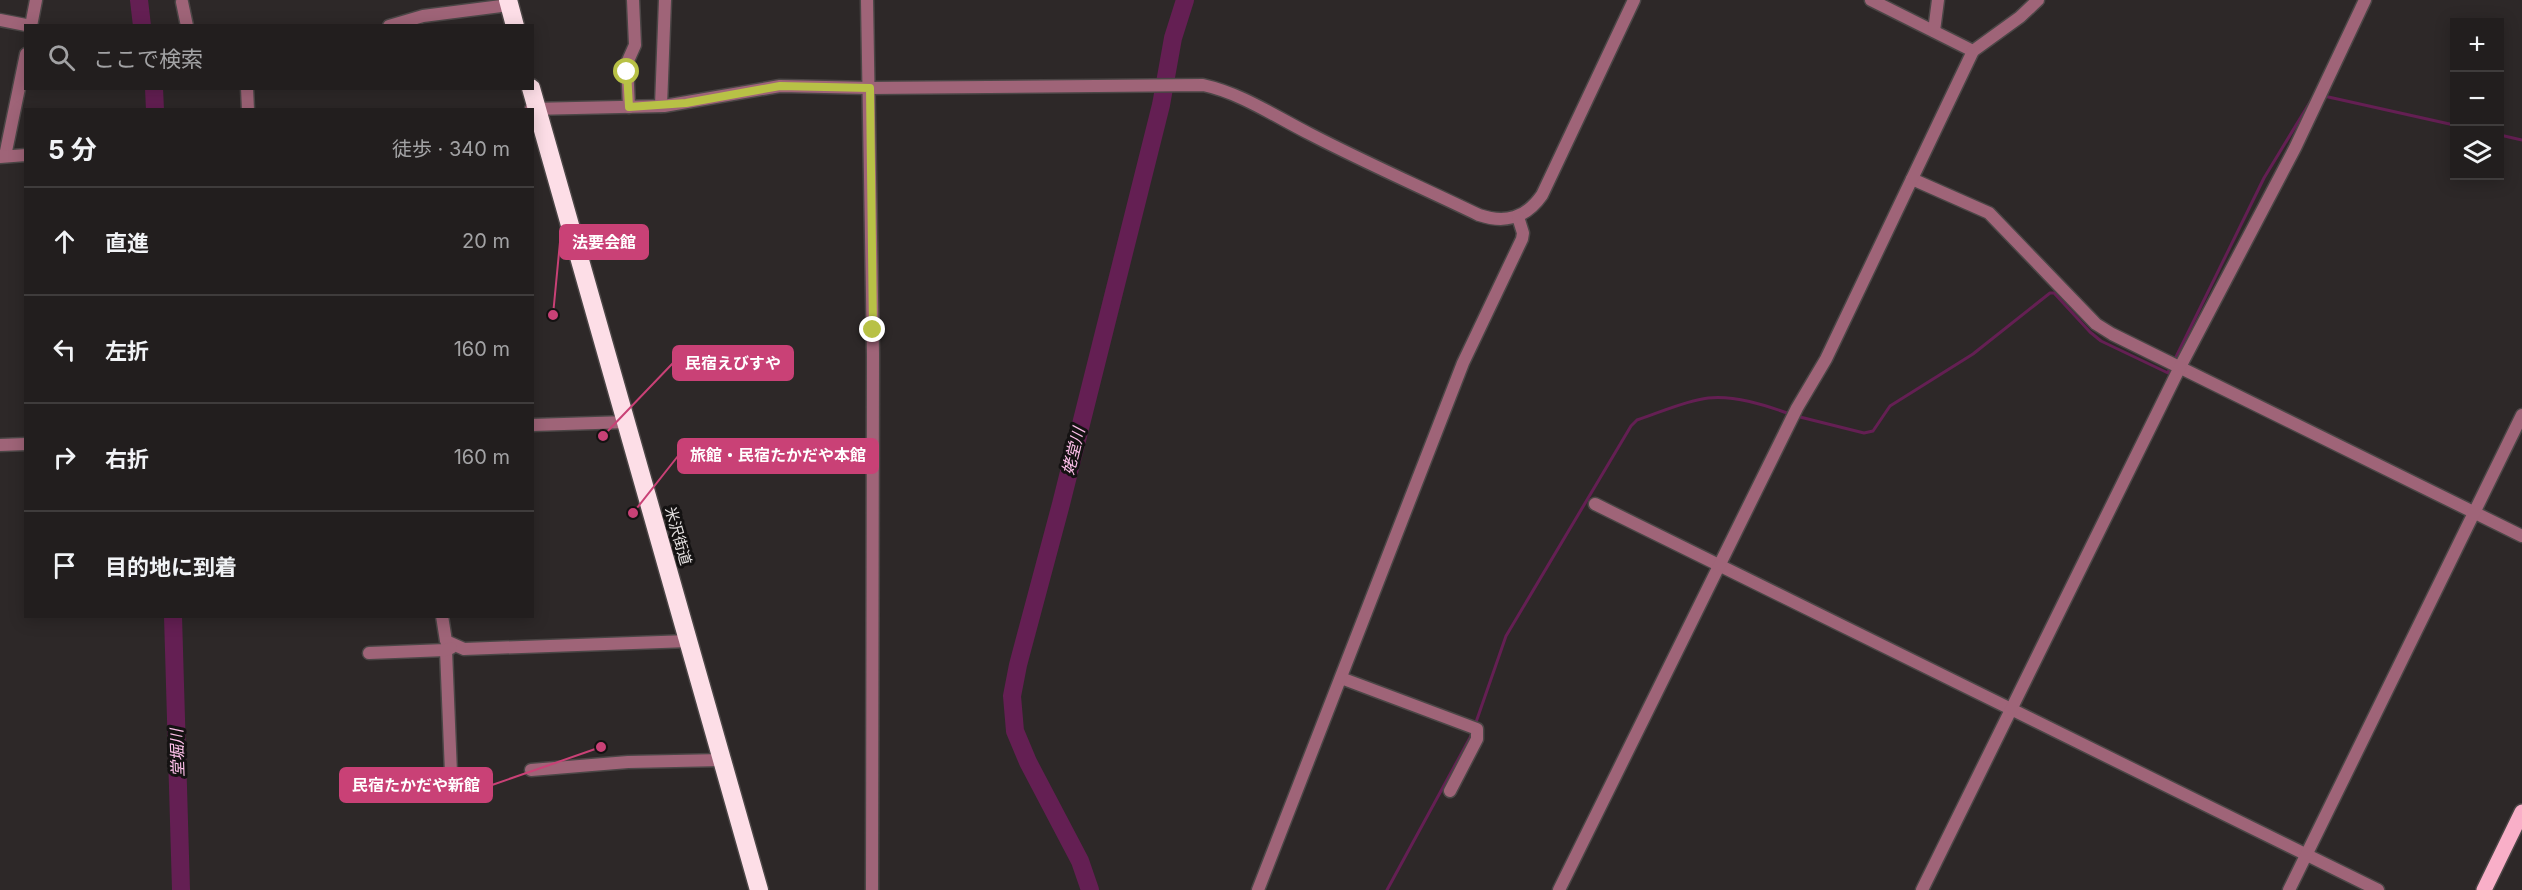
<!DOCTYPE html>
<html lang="ja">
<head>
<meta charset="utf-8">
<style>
  :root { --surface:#221e1e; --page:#2a2727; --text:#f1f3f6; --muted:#a2a2a4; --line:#3f3c3c }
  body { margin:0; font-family:Inter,"Noto Sans JP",sans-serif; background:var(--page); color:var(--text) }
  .controls { position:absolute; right:18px; top:18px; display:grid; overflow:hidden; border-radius:0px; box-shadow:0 3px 15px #0003 }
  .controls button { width:54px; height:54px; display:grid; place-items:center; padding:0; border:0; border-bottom:2px solid var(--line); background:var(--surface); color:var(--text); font:30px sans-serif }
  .stop { position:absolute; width:18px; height:18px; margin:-14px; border:4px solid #b8c146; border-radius:50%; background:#fff }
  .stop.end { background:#b8c146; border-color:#fff; box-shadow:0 2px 6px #0008 }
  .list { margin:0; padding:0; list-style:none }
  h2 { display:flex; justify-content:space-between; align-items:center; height:78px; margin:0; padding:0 24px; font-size:26px }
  h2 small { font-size:20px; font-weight:400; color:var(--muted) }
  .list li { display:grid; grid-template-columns:39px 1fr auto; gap:18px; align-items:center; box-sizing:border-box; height:108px; padding:0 24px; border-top:2px solid var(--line) }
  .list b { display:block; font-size:22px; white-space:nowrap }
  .list em { font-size:20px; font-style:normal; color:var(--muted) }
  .icon { flex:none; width:33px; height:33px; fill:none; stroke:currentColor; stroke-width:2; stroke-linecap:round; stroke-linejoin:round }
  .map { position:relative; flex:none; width:2522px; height:890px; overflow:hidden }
  .search { position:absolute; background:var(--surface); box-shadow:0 3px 15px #0003; left:24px; top:24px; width:510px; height:66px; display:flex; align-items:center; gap:15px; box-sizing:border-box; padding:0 21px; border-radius:0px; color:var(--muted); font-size:22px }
  .panel { position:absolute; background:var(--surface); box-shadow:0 3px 15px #0003; left:24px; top:108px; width:510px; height:510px; border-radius:0px }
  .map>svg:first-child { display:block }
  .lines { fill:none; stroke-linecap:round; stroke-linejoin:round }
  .stream { stroke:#641f53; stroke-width:3 }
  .river { stroke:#641f53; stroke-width:18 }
  .minor-casing { stroke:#4b4646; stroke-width:15 }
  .major-casing { stroke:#4b4646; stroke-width:18 }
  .highway-casing { stroke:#4b4646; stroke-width:21 }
  .minor { stroke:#9f6478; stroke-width:12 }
  .major { stroke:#f9afc8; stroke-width:15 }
  .highway { stroke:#fddee7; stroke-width:18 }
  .route { stroke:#b8c146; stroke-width:8 }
  .labels { text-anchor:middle; stroke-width:6; stroke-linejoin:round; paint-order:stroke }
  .street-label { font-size:15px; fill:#e6e3e3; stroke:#141212 }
  .water-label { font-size:16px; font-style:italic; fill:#fec0ea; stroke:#141212 }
  .leader { fill:none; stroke:#c94176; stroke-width:2 }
  .callout-dot { fill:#c94176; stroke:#141212; stroke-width:2 }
  .callout { fill:#c94176; stroke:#c94176; stroke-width:2 }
  .callout-label { font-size:16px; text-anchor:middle; font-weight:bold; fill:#fff }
</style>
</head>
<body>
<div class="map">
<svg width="2522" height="890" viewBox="0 0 2522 890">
  <rect width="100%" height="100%" fill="#2d2828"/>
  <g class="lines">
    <g class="stream">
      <polyline points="2324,96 2454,125"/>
      <polyline points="2500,135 2522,140"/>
      <polyline points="2174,361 2264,178 2315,94"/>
      <polyline points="1796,416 1864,433 1873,431 1890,406 1973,354 2050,293 2054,293 2090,332 2101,341 2168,373 2169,370"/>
      <path d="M1475,725L1506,636L1631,426L1637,420C1659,413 1684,401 1708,398C1734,395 1765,405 1790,414"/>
      <polyline points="1387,890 1472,734"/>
    </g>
    <g class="river">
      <polyline points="139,0 142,26"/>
      <polyline points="154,88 155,110"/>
      <polyline points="173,616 181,890"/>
      <polyline points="1090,890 1080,861 1028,762 1015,731 1012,696 1018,665 1061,504 1161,105 1173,38 1185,0"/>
    </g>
    <defs>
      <g id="minor">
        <polyline points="867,0 873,354 872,890"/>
        <polyline points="1871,0 1973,51"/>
        <polyline points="182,2 187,26"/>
        <polyline points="0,20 31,26"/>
        <polyline points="31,26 36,0"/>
        <polyline points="389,26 423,16 509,5"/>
        <polyline points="1934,31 1938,0"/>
        <polyline points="247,88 248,110"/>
        <polyline points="661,106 665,0"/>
        <polyline points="629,107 627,63 635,45 633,0"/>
        <path d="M531,109L664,106L780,86L870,88L1203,85C1241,93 1276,117 1310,134C1366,163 1423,188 1479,215C1506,224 1526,218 1542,195L1634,0"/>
        <polyline points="5,156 26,54"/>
        <polyline points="0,157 26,155"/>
        <polyline points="1912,179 1989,213 2096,324 2112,334 2522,536"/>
        <polyline points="532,425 627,422"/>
        <polyline points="0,445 26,444"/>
        <polyline points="1595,504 2378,890"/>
        <polyline points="442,616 446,641 464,649 689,641"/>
        <polyline points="446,650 451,773"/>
        <polyline points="369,653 446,650 451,648"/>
        <polyline points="1341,678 1477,729 1477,739 1450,791"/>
        <polyline points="531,770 628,762 722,760"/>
        <polyline points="1258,890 1463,363 1522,239 1523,233 1518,217"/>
        <polyline points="1559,890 1797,408 1826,359 1973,51 2020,17 2038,0"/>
        <polyline points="1922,890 2180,367 2295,148 2365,0"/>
        <polyline points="2289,890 2522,415"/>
      </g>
      <polyline id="major" points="2484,890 2522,812"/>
      <g id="highway">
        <polyline points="508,0 515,26"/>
        <polyline points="531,88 759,890"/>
      </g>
    </defs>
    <use href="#minor" class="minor-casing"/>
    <use href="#major" class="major-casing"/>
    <use href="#highway" class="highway-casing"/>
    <use href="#minor" class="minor"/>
    <use href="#major" class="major"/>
    <use href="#highway" class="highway"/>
  </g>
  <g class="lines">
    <polyline class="route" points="627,72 629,107 686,103 780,86 870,88 873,330"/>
  </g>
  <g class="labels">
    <g class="street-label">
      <text transform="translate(678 536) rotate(74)" y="5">米沢街道</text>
    </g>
    <g class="water-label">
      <text transform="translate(1073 451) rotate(-76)" y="6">姥堂川</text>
      <text transform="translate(177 753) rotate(-92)" y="6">堂堀川</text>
    </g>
  </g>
  <path class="leader" d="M553 315L560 242M603 436L673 363M633 513L678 456M601 747L492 785"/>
  <g class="callout-dot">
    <circle cx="553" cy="315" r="6"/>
    <circle cx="603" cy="436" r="6"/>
    <circle cx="633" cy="513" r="6"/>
    <circle cx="601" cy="747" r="6"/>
  </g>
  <g class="callout">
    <rect x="560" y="225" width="88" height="34" rx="6"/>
    <rect x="673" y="346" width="120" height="34" rx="6"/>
    <rect x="678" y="439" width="200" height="34" rx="6"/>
    <rect x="340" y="768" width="152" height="34" rx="6"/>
  </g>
  <g class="callout-label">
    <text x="604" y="248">法要会館</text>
    <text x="733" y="369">民宿えびすや</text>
    <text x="778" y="461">旅館・民宿たかだや本館</text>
    <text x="416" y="791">民宿たかだや新館</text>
  </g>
</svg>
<div class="controls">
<button>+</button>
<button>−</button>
<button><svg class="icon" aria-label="layers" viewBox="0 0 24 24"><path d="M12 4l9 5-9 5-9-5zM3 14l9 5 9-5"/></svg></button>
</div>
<div class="stop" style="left:627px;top:72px"></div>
<div class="stop end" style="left:873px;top:330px"></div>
<div class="search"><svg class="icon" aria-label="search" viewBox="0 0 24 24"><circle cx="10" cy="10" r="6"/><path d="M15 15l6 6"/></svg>ここで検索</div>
<section class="panel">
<h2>5 分<small>徒歩 · 340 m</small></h2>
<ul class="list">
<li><svg class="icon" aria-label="ahead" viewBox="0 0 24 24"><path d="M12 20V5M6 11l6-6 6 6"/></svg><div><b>直進</b></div><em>20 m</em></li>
<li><svg class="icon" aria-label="left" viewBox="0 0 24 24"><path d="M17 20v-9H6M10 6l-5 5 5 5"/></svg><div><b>左折</b></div><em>160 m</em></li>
<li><svg class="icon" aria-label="right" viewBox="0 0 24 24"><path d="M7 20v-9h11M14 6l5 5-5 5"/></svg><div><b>右折</b></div><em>160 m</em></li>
<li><svg class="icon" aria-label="arrive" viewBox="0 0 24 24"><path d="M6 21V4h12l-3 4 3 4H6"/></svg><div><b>目的地に到着</b></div></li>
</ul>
</section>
</div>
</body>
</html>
